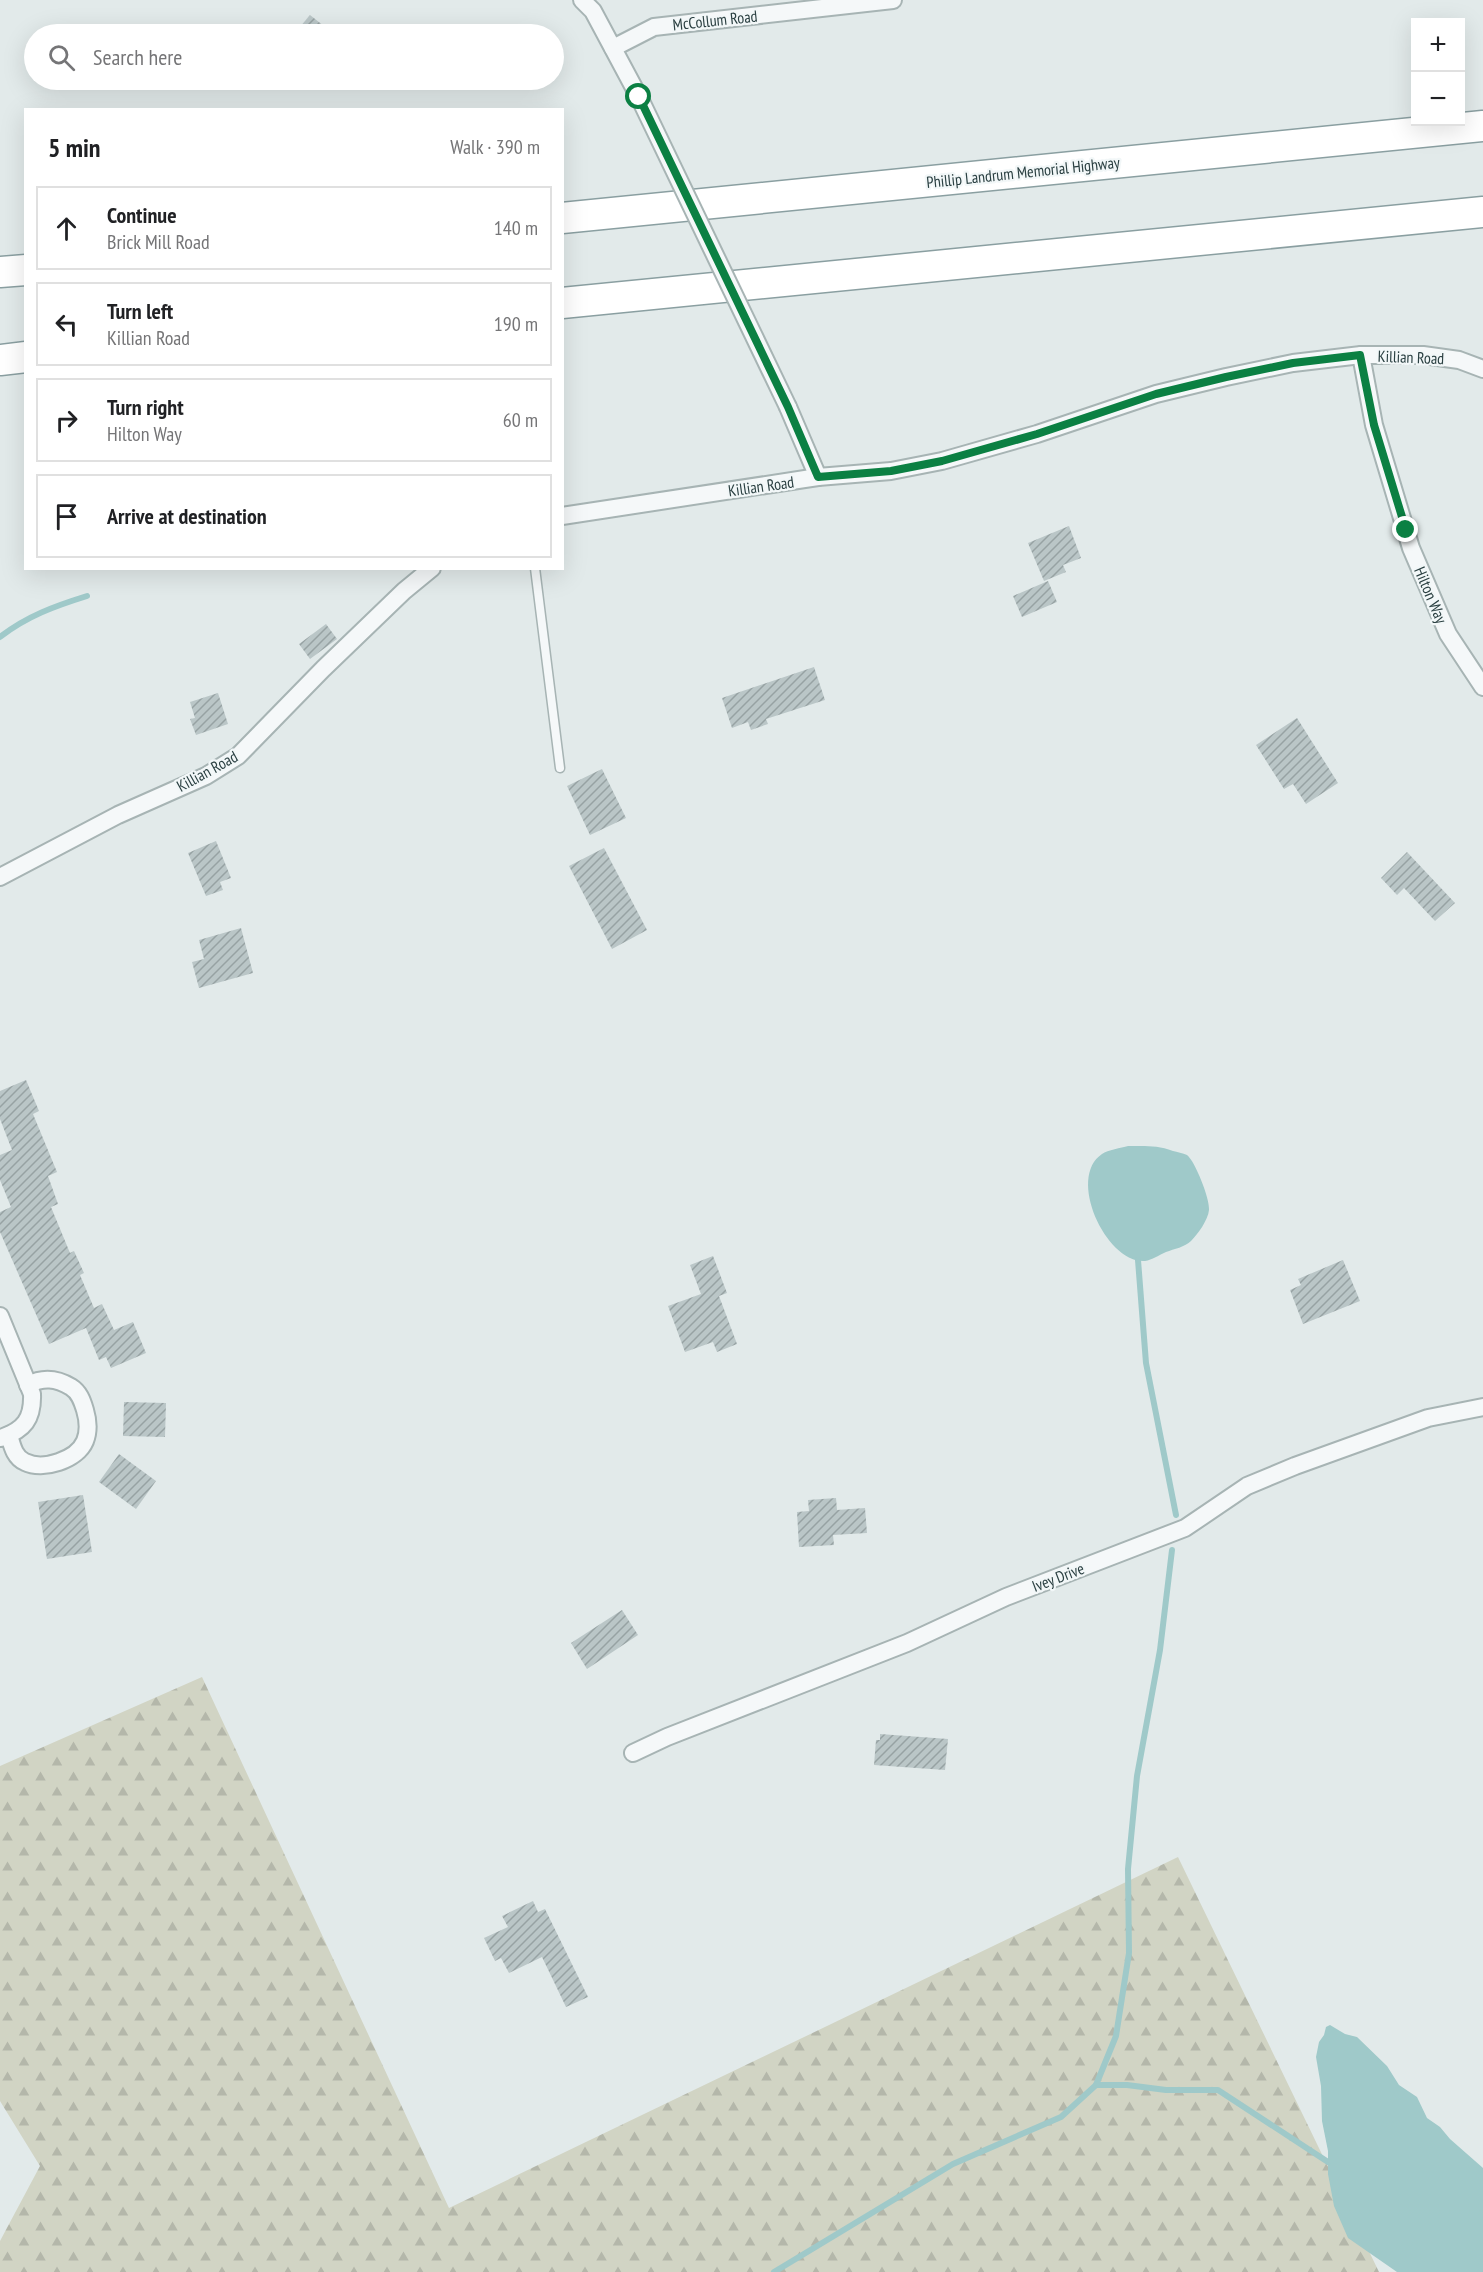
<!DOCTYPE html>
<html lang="en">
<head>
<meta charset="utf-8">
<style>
  :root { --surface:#fff; --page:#f6f6f6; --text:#202124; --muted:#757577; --line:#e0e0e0 }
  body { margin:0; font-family:"PT Sans Narrow",sans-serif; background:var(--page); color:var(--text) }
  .controls { position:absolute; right:18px; top:18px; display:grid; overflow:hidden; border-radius:0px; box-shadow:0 6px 24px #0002 }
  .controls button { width:54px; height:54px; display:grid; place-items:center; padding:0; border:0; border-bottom:2px solid var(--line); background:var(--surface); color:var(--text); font:30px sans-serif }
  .stop { position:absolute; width:18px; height:18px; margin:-14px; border:4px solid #0b8043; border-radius:50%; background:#fff }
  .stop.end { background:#0b8043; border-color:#fff; box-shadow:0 2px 6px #0008 }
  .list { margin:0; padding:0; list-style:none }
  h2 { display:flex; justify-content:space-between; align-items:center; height:78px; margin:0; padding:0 24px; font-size:26px }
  h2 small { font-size:20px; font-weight:400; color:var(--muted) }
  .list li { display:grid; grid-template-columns:39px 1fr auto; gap:18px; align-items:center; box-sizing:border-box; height:84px; margin:0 12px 12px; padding:0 12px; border:2px solid var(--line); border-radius:0px }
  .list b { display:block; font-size:22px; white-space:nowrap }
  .list p { margin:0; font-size:20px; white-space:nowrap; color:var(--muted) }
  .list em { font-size:20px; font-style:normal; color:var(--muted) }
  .icon { flex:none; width:33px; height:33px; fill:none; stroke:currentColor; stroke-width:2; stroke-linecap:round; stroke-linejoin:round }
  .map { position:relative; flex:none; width:1483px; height:2272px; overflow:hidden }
  .search { position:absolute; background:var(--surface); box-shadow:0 6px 24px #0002; left:24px; top:24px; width:540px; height:66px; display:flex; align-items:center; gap:15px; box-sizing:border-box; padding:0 21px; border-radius:33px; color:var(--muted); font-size:22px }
  .panel { position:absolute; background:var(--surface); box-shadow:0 6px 24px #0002; left:24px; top:108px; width:540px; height:462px; border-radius:0px }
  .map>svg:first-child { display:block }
  .forest { fill:url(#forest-firs) }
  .water { fill:#9fc9c9 }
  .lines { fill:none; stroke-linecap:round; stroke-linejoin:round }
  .stream { stroke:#9fc9c9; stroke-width:6 }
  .building { fill:url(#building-hatch) }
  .service-casing { stroke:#a7b4b4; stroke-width:11 }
  .minor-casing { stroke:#a7b4b4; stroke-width:20 }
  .motorway-casing { stroke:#8a9fa1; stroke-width:33 }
  .service { stroke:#f5f8f9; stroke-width:8 }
  .minor { stroke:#f5f8f9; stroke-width:16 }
  .motorway { stroke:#fff; stroke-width:30 }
  .minor-bridge-casing { stroke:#a7b4b4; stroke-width:20; stroke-linecap:butt }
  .minor-bridge { stroke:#f5f8f9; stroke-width:16 }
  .route { stroke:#0b8043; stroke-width:8 }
  .labels { text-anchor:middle; stroke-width:4.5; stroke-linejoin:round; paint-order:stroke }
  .street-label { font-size:16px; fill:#2b4042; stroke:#f2f7f8 }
</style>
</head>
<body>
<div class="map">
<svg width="1483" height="2272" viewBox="0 0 1483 2272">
  <defs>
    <pattern id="forest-firs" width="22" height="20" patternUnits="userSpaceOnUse" patternTransform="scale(1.5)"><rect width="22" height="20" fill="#d1d4c4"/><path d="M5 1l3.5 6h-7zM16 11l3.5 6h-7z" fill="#b4b7aa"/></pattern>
    <pattern id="building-hatch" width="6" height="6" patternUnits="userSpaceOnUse" patternTransform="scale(1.5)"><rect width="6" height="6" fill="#bac6c7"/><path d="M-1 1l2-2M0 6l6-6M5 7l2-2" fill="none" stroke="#97a2a3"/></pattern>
  </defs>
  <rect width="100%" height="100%" fill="#e2eaea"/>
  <polygon class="forest" points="202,1677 449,2208 1178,1857 1379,2272 0,2272 0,2241 40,2166 0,2101 0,1766"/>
  <g class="water">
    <path d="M1128,1146C1146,1146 1157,1145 1173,1151C1177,1152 1183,1153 1187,1155C1195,1161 1210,1199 1209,1210C1208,1220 1198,1234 1191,1241C1185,1247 1174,1249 1166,1252C1159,1255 1152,1260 1145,1261C1107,1264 1066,1178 1102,1154C1108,1150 1121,1148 1128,1146Z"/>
    <polygon points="1330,2025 1345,2034 1357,2037 1387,2066 1399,2085 1417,2097 1427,2118 1440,2127 1450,2139 1483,2168 1483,2272 1397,2272 1348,2238 1334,2206 1328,2174 1328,2151 1322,2121 1321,2086 1316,2057 1319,2042 1324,2035 1326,2027"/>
  </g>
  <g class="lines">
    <g class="stream">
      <path d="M0,637C27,616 55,606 87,596"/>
      <polyline points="1138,1260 1146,1363 1176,1515"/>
      <polyline points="1096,2085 1127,2085 1166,2090 1218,2090 1328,2162"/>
      <polyline points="774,2272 953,2164 1061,2117 1096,2085 1116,2036 1129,1953 1128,1869 1137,1776 1160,1650 1172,1550"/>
    </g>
  </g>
  <g class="building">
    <polygon points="310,15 334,34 294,34"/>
    <polygon points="1069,526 1081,558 1063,565 1066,572 1044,581 1028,543"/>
    <polygon points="1048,581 1057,602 1022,617 1013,596"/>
    <polygon points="326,624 337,639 310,659 299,644"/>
    <polygon points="814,667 825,700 766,719 768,724 751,730 748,722 732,728 722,698"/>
    <polygon points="218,693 228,724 196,735 190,719 195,718 190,702"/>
    <polygon points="1297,718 1338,783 1306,804 1293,784 1284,789 1256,745"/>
    <polygon points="602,769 626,818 590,835 567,786"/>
    <polygon points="216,841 231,878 220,882 223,890 206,896 188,853"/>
    <polygon points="604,848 647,930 612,949 569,866"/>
    <polygon points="1407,852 1455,903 1435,921 1404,888 1397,895 1381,878"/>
    <polygon points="241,928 253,973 199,988 192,962 204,959 199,940"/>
    <polygon points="26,1080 39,1111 33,1114 57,1172 48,1176 58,1204 51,1207 70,1253 74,1251 84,1273 80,1275 94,1308 102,1304 114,1330 133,1322 146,1353 111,1368 106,1357 99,1360 86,1328 49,1344 0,1232 0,1212 11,1207 0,1180 0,1155 12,1150 0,1119 0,1091"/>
    <polygon points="713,1256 727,1293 719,1296 737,1344 717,1352 713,1342 685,1352 668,1306 701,1294 690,1265"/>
    <polygon points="1343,1260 1360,1301 1303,1324 1290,1290 1301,1285 1298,1279"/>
    <polygon points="124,1402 166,1403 165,1437 123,1436"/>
    <polygon points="119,1454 156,1481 136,1509 99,1482"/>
    <polygon points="83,1495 92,1552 47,1559 38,1502"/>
    <polygon points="836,1498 837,1510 865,1508 867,1533 833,1535 834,1545 799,1547 797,1512 809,1511 808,1500"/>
    <polygon points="622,1610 638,1635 587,1669 571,1643"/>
    <polygon points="880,1734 948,1739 945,1770 874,1765 876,1740 880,1740"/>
    <polygon points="533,1901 538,1912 545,1909 588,1997 566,2007 542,1957 509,1973 501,1958 495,1961 484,1938 508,1927 502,1916"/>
  </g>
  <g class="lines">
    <defs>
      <polyline id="service" points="535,568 560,768"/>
      <g id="minor">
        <polyline points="582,0 593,11 639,97"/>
        <polyline points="613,48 654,27 893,0"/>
        <polyline points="1361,355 1374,425 1411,548 1448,634 1483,687"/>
        <polyline points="788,407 818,477"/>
        <polyline points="562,516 818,477 891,471 942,461 1037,434 1156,394 1226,377 1293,363 1361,355 1423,355 1459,360 1483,369"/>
        <polyline points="0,877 118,815 206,776 238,756 323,669 404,591 432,568"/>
        <path d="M0,1316L32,1394C33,1419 24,1430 1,1438"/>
        <path d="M9,1435C12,1445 14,1457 25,1462C43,1471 77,1460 85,1441C89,1431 88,1420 85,1410C82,1400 79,1392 71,1387C56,1378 43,1377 28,1385"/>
        <polyline points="633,1753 667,1737 907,1643 1006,1597 1185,1528 1247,1486 1295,1466 1428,1418 1483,1407"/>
      </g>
      <g id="motorway">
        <polyline points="562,218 1483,126"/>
        <polyline points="0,272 26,270"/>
        <polyline points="562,303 1483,212"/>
        <polyline points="0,360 26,357"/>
      </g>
    </defs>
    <use href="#service" class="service-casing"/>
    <use href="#minor" class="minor-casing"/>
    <use href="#motorway" class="motorway-casing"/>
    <use href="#service" class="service"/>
    <use href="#minor" class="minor"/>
    <use href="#motorway" class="motorway"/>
    <defs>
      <polyline id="minor-bridge" points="639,97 788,407"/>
    </defs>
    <use href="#minor-bridge" class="minor-bridge-casing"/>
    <use href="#minor-bridge" class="minor-bridge"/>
  </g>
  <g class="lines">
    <polyline class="route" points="639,97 788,407 818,477 891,471 942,461 1037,434 1156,394 1226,377 1293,363 1360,355 1374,425 1406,530"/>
  </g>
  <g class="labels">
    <g class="street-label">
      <text transform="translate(715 20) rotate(-6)" y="6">McCollum Road</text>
      <text transform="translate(1023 172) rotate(-6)" y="6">Phillip Landrum Memorial Highway</text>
      <text transform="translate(1411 357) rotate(2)" y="6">Killian Road</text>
      <text transform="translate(761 486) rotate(-8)" y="6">Killian Road</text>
      <text transform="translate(1431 595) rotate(67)" y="6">Hilton Way</text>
      <text transform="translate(207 771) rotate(-29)" y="6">Killian Road</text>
      <text transform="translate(1058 1577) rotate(-21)" y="6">Ivey Drive</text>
    </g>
  </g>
</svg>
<div class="controls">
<button>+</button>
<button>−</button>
</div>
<div class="stop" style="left:639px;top:97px"></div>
<div class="stop end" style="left:1406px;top:530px"></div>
<div class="search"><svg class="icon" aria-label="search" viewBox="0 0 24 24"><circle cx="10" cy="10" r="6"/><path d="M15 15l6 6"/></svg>Search here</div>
<section class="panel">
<h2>5 min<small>Walk · 390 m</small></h2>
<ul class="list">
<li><svg class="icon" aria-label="ahead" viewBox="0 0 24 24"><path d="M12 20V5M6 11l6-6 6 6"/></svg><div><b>Continue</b><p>Brick Mill Road</p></div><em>140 m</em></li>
<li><svg class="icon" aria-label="left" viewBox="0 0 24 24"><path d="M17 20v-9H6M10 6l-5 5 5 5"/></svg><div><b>Turn left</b><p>Killian Road</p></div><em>190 m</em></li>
<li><svg class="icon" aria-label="right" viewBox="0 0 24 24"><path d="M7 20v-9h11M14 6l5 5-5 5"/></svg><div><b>Turn right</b><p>Hilton Way</p></div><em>60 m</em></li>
<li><svg class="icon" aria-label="arrive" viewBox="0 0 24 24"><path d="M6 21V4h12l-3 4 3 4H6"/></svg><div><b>Arrive at destination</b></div></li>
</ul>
</section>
</div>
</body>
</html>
